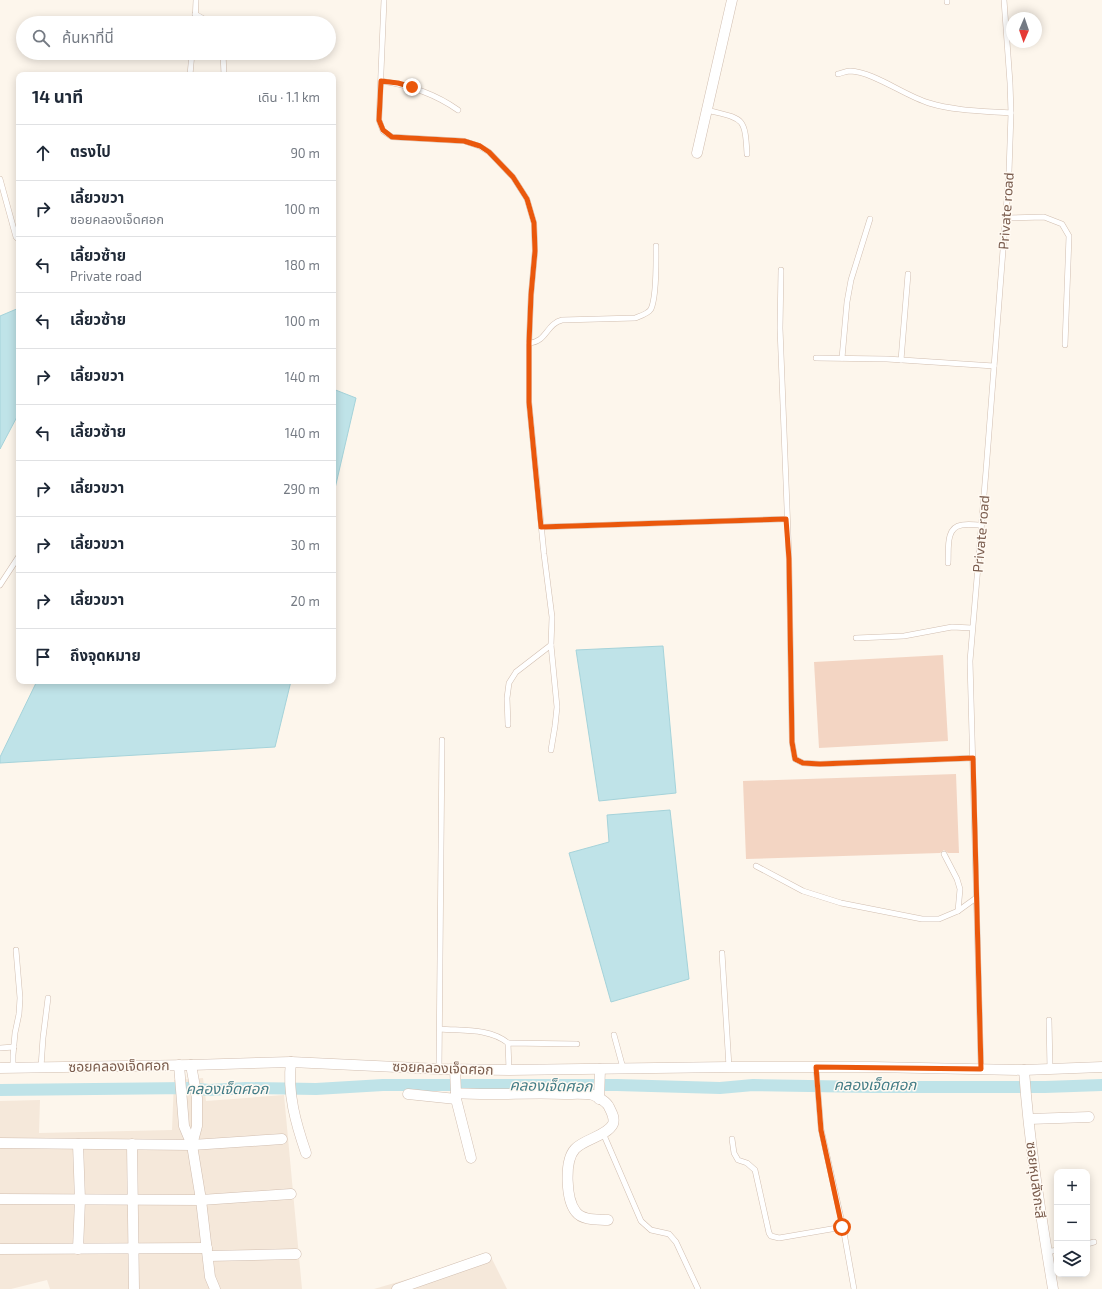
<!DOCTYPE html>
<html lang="th">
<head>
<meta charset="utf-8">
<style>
  :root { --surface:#fff; --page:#f2f2f3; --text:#1f2937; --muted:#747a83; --line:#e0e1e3 }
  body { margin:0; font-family:"Exo 2","Noto Sans Thai",sans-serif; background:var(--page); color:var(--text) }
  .controls { position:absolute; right:12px; bottom:12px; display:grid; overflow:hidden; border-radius:8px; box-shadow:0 2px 10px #0003 }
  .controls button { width:36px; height:36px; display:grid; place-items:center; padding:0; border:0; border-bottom:1px solid var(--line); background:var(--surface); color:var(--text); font:20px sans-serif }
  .compass { position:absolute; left:1006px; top:12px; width:36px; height:36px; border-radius:50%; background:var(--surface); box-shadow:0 2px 10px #0003; rotate:182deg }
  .stop { position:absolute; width:12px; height:12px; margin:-9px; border:3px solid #ea580c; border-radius:50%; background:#fff }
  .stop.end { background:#ea580c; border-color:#fff; box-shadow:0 1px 4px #0008 }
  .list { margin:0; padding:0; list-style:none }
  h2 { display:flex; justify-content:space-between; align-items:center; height:52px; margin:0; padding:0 16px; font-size:17px }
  h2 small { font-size:13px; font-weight:400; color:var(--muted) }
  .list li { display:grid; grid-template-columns:26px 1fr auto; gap:12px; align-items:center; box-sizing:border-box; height:56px; padding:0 16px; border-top:1px solid var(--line) }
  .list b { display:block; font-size:15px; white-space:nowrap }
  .list p { margin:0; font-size:13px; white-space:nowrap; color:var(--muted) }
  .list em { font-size:13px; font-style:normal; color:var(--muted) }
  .icon { flex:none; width:22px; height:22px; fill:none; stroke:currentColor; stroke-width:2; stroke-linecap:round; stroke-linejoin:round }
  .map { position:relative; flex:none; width:1102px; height:1289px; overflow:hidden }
  .search { position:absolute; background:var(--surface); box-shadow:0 2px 10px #0003; left:16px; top:16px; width:320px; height:44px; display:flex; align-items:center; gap:10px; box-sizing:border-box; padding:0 14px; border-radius:22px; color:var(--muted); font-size:15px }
  .panel { position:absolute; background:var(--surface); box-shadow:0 2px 10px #0003; left:16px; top:72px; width:320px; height:612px; border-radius:8px }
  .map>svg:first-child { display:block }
  .residential { fill:#f5e8da }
  .water { fill:#bfe3e8; stroke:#a5d3da }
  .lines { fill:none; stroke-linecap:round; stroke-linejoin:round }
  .canal { stroke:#bfe3e8; stroke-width:12 }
  .building { fill:#f3d5c3 }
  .lane-casing { stroke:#d1beb0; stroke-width:6 }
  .street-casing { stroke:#d1beb0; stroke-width:11 }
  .lane { stroke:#fff; stroke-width:5 }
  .street { stroke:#fff; stroke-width:10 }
  .route { stroke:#ea580c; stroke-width:5 }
  .labels { text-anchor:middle; stroke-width:3; stroke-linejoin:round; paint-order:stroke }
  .street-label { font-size:14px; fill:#7a5c4d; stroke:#fffaf3 }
  .water-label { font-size:15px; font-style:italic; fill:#437c86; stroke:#fffaf3 }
</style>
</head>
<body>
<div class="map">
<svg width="1102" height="1289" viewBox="0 0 1102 1289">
  <rect width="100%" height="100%" fill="#fdf6ec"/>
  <g class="residential">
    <polygon points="203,1078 206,1101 284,1095 302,1289 50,1289 47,1280 11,1289 0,1289 0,1101 40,1100 39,1133 172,1130 174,1080"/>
    <polygon points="490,1255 507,1289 374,1289"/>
  </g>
  <g class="water">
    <polygon points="19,308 19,413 0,449 0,316"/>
    <polygon points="333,389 356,398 333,497"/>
    <polygon points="663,646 676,793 599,801 576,650"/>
    <polygon points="37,681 291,681 275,747 0,763 0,757"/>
    <polygon points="670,810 689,979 611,1002 569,853 609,842 607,815"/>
  </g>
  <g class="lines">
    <polyline class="canal" points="0,1090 189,1088 209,1090 246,1088 316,1089 383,1085 617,1085 720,1088 753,1085 872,1087 1045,1087 1102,1085"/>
  </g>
  <g class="building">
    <polygon points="943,655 948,741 819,748 814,662"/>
    <polygon points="956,774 959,853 948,853 944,850 940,853 746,859 743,781"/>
  </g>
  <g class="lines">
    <defs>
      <g id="lane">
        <polyline points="384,0 379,120 383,131 392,137 464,141 479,146 489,152 513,177 527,199 534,223 535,251 531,295 529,343 529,402 544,554 552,617 551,645 557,707 555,726 551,750"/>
        <polyline points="947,2 947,0"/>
        <polyline points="195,14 211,23"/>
        <polyline points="195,23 196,0"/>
        <polyline points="223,53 224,75"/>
        <path d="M838,74C842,73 846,71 850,71C874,72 905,96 929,103C955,111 984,111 1011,113"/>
        <polyline points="190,75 192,53"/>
        <path d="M381,81C409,85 434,93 458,110"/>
        <path d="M707,110C743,119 745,116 747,154"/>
        <polyline points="0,179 16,237 19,240"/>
        <polyline points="1005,218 1044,217 1062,224 1069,236 1065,345"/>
        <polyline points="781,270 780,328 789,559 792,742 795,759 803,763 820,764 973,758"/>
        <path d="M529,343C547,342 546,324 562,320L635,318C640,316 648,314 651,309C657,296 656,262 656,246"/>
        <polyline points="816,358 887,359 994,366"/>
        <polyline points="842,358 847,302 851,280 870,219"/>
        <polyline points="901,360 908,274"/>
        <polyline points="541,527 787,519"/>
        <path d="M948,563C949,550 945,527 962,525C968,524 975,525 981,525"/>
        <polyline points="0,585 19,556"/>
        <polyline points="856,638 904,636 952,627 972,628"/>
        <polyline points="508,725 507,698 509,683 516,672 551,645"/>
        <polyline points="944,854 957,879 960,889 958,911"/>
        <polyline points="756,866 803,891 841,903 922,919 939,919 958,911 976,898"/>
        <polyline points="722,953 729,1067"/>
        <polyline points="1049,1020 1050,1069"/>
        <path d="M440,1029C463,1031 489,1028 508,1043"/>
        <polyline points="614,1035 623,1068"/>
        <polyline points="0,1048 14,1047"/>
        <polyline points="41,1067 43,1038 48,998"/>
        <polyline points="816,1067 821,1129 843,1227 854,1289"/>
        <polyline points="13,1068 13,1055 15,1033 19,1014 20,998 16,950"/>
        <polyline points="439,1069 442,740"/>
        <polyline points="981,1069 970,661 986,471 1009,172 1011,113 1010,83 1004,0"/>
        <polyline points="509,1070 508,1043 577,1044"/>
        <polyline points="603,1133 641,1221 651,1230 669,1234 676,1242 698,1289"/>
        <polyline points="732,1139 734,1153 738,1160 747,1163 755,1170 769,1233 771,1236 779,1238 843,1227"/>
        <polyline points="1087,1244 1094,1242"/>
        <polyline points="1047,1252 1057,1250"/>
      </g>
      <g id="street">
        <polyline points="697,153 732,0"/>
        <path d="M291,1062C287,1093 296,1124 306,1153"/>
        <polyline points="179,1065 184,1126 192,1145 201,1200 210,1277 215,1289"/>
        <polyline points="191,1065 197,1098 197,1126 192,1145"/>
        <polyline points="0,1068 191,1065 291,1062 439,1069 509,1070 729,1067 873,1067 1024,1070 1102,1067"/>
        <path d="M455,1069L456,1093C493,1096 529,1092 565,1094C574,1094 584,1093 593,1095C598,1097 607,1102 609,1107C612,1113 615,1118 613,1124C607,1136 584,1139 575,1149C564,1161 566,1200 576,1212C583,1221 598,1219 608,1220"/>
        <path d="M1024,1070C1029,1143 1041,1216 1053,1289"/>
        <polyline points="456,1093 456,1099 471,1158"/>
        <polyline points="408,1094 456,1099"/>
        <polyline points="599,1099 600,1069"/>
        <polyline points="1029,1119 1089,1117"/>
        <polyline points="0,1143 192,1145 282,1139"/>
        <polyline points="78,1144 80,1200 78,1249"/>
        <polyline points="132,1144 134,1289"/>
        <polyline points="0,1199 201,1200 291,1194"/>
        <polyline points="0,1249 207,1248"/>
        <polyline points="208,1256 296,1254"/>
        <polyline points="397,1289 486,1258"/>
      </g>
    </defs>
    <use href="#lane" class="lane-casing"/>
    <use href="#street" class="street-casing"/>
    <use href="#lane" class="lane"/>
    <use href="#street" class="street"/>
  </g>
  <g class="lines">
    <polyline class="route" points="412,87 398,83 381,81 379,120 383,130 392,137 464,141 480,146 489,152 513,177 527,199 534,223 535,251 531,295 529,343 529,402 541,527 786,519 789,559 792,742 795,759 803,763 820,764 973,758 981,1069 816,1067 821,1130 842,1227"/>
  </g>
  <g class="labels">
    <g class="street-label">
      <text transform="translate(1006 211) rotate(-86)" y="5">Private road</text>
      <text transform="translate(981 534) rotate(-85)" y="5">Private road</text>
      <text transform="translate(119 1066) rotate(-1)" y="5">ซอยคลองเจ็ดศอก</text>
      <text transform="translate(443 1068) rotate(2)" y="5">ซอยคลองเจ็ดศอก</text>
      <text transform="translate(1036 1180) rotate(83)" y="5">ซอยหุบสังกะสี</text>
    </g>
    <g class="water-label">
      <text x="875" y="1090">คลองเจ็ดศอก</text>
      <text transform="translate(551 1086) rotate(1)" y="5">คลองเจ็ดศอก</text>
      <text x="227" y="1094">คลองเจ็ดศอก</text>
    </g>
  </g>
</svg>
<div class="controls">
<button>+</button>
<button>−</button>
<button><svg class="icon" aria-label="layers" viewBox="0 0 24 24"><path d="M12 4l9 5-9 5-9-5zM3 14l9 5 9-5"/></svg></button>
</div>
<svg class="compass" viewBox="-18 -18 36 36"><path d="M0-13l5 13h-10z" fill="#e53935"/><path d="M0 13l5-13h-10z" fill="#747a83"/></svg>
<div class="stop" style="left:842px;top:1227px"></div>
<div class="stop end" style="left:412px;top:87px"></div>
<div class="search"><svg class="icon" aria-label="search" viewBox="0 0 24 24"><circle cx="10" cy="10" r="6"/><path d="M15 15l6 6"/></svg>ค้นหาที่นี่</div>
<section class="panel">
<h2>14 นาที<small>เดิน · 1.1 km</small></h2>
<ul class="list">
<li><svg class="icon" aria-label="ahead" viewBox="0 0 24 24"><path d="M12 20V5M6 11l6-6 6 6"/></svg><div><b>ตรงไป</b></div><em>90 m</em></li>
<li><svg class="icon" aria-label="right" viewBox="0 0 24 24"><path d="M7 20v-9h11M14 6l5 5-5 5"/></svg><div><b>เลี้ยวขวา</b><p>ซอยคลองเจ็ดศอก</p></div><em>100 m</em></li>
<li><svg class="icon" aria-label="left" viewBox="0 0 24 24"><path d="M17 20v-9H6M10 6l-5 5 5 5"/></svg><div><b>เลี้ยวซ้าย</b><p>Private road</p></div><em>180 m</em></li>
<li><svg class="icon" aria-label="left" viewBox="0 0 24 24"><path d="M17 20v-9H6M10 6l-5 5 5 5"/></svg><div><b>เลี้ยวซ้าย</b></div><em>100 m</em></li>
<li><svg class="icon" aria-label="right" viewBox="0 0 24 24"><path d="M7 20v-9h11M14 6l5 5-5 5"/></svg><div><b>เลี้ยวขวา</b></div><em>140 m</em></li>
<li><svg class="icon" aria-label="left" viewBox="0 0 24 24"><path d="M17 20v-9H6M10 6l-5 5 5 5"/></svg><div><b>เลี้ยวซ้าย</b></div><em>140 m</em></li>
<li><svg class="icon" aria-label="right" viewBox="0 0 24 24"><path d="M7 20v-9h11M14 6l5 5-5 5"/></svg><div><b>เลี้ยวขวา</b></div><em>290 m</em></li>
<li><svg class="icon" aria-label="right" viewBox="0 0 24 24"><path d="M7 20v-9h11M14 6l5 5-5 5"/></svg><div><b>เลี้ยวขวา</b></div><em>30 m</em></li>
<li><svg class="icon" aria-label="right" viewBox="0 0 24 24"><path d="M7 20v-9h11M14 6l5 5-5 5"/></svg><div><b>เลี้ยวขวา</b></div><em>20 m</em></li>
<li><svg class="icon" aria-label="arrive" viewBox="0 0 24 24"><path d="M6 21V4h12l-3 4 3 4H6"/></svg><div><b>ถึงจุดหมาย</b></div></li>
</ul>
</section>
</div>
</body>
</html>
